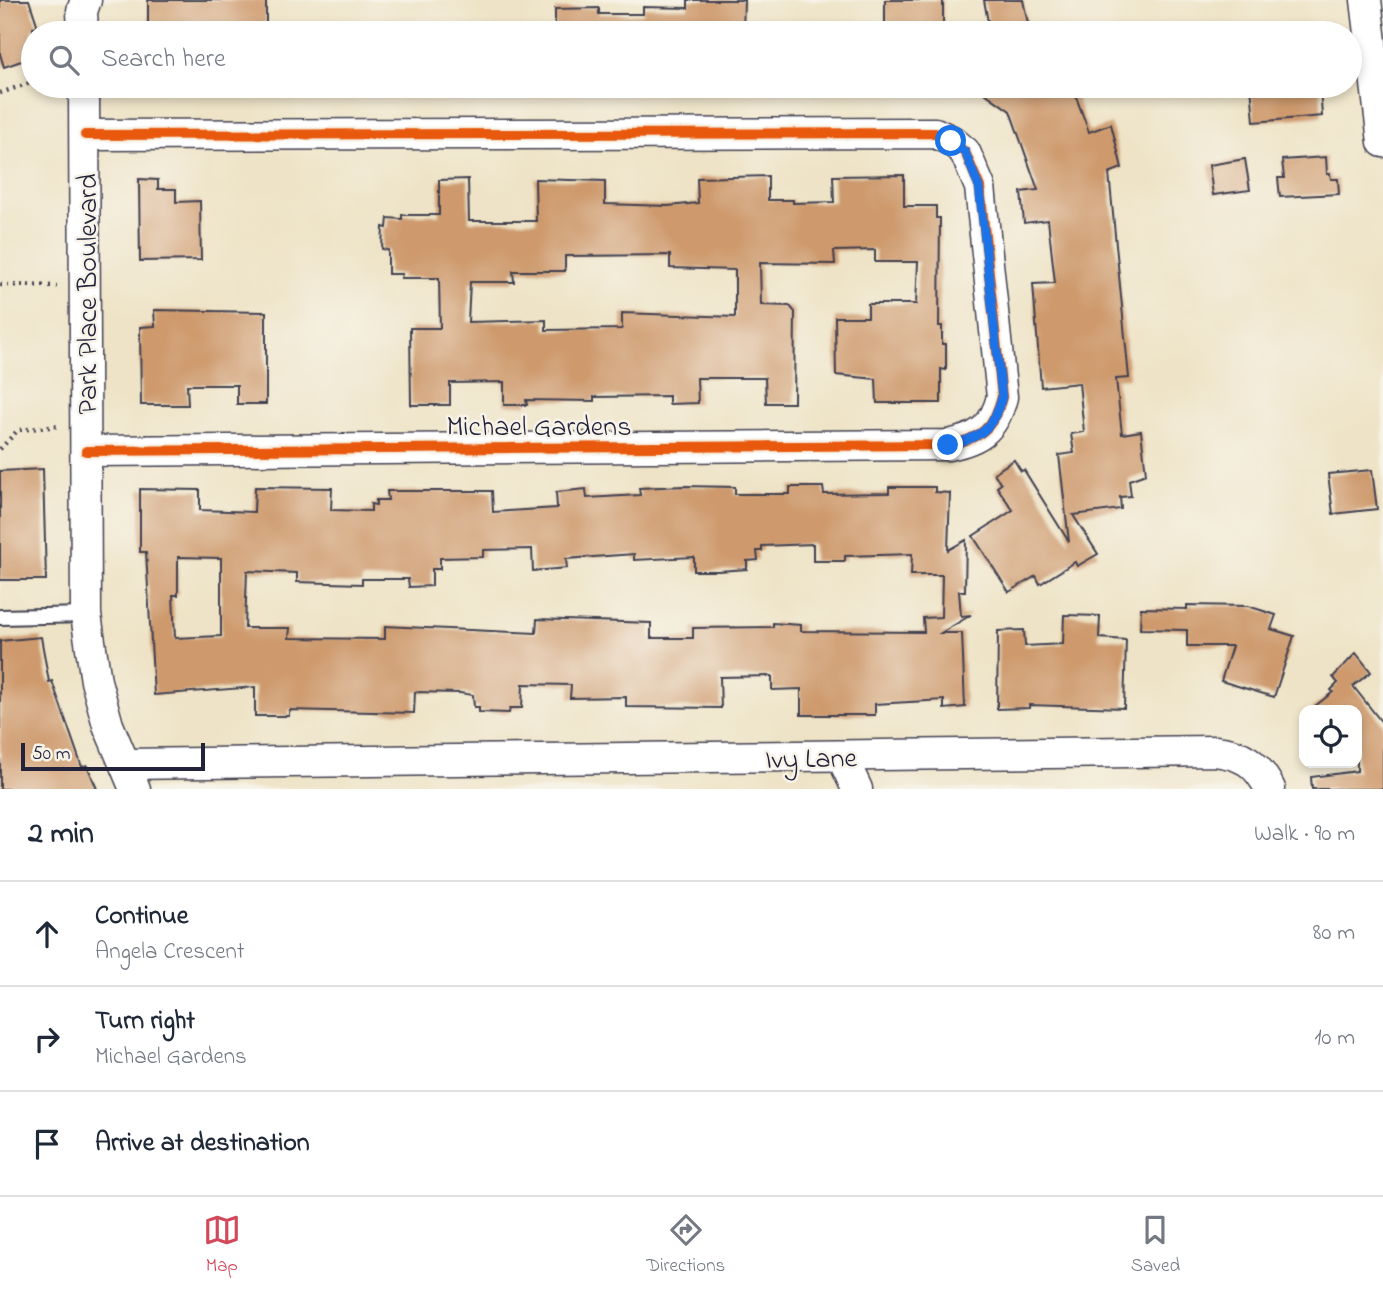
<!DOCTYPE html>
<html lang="en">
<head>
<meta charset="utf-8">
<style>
  :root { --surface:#fff; --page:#f2f2f3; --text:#1f2937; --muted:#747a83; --line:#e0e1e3; --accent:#d1495b }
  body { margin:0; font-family:"Indie Flower",sans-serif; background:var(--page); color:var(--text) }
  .controls { position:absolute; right:21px; bottom:21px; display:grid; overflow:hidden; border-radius:14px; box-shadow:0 4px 10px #0003 }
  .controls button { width:63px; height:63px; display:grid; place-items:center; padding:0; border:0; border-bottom:2px solid var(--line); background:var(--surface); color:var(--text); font:35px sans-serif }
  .scale { position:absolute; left:21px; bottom:18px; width:184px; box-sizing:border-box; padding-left:7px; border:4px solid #22223b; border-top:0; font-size:19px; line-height:24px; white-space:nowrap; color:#22223b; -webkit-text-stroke:5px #f7f3e8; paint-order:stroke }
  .stop { position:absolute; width:21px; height:21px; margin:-16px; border:5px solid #1a73e8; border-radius:50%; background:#fff }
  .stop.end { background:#1a73e8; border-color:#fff; box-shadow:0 2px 7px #0008 }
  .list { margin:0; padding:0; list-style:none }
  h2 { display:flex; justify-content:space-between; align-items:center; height:91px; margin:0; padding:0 28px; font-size:30px }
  h2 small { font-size:23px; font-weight:400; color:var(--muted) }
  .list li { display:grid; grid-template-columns:46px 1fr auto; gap:21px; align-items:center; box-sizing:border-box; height:105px; padding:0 28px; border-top:2px solid var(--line) }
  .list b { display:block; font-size:26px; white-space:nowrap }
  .list p { margin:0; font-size:23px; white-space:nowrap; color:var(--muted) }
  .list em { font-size:23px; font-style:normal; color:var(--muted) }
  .icon { flex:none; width:38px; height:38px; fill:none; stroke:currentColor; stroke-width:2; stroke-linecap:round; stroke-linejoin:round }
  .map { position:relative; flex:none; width:1383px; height:789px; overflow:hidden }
  .search { position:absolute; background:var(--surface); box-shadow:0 4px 10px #0003; left:21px; right:21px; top:21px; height:77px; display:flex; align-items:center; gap:18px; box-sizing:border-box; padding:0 24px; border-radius:38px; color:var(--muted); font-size:26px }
  .sheet { height:406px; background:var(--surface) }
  nav { display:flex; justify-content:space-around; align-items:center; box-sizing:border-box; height:98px; border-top:2px solid var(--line); background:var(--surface); font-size:19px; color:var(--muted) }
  nav a { display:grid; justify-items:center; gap:4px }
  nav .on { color:var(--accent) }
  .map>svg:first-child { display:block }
  .building { fill:#ce9a6d; fill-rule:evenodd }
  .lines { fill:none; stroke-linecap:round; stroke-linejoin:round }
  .lane-casing { stroke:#413f50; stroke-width:18 }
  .street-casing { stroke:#413f50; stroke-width:33 }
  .path { stroke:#413f50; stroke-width:4.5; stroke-dasharray:2 5; stroke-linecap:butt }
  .lane { stroke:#fff; stroke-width:14 }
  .street { stroke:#fff; stroke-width:30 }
  .cycleway-casing { stroke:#f7f3e8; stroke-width:15 }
  .cycleway { stroke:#e8590c; stroke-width:10 }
  .route { stroke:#1a73e8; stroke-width:9 }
  .labels { text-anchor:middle; stroke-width:5; stroke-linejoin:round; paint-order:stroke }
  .street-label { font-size:28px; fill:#22223b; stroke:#f7f3e8 }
</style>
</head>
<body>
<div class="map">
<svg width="1383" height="789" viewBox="0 0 1383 789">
  <rect width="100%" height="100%" fill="#f7f3e8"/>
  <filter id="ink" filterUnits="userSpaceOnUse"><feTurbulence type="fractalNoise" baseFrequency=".0143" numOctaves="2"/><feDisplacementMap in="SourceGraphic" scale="14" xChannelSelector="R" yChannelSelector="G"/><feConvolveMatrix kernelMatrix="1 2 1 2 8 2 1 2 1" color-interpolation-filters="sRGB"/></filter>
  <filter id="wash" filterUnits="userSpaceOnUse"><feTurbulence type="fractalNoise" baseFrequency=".00686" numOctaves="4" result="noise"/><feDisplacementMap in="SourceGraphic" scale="28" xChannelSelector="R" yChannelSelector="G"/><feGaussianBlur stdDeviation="1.57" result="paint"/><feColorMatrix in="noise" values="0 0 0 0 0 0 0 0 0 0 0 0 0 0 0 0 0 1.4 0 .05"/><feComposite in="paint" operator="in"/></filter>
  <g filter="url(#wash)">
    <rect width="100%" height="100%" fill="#eee3c6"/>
    <g id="blocks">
      <g class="building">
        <polygon points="0,0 29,0 38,27 33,28 33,57 4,67 0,54"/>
        <rect x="148" y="0" width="118" height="33"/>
        <polygon points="688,0 744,0 743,33 555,33 555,9 599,8 599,14 643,14 643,7 688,8"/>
        <rect x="885" y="0" width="58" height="33"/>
        <polygon points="984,0 1023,0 1030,33 990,33"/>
        <polygon points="975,86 1072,86 1089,132 1111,124 1122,168 1109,173 1129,378 1116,379 1122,434 1141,431 1146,474 1129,480 1131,496 1120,497 1121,509 1073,515 1098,554 1077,566 1075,562 1040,584 1036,576 1009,592 973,536 1013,510 997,487 1001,484 994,473 1014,460 1021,471 1024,470 1069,542 1059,455 1074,453 1071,434 1084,432 1079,383 1041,387 1033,284 1055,283 1048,220 1024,223 1021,192 1038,190 1010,111"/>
        <polygon points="1251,86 1320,86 1322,116 1254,122"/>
        <polygon points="1326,157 1327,174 1330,174 1331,179 1338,179 1339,194 1280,197 1278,178 1284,178 1282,160"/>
        <polygon points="1245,159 1250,190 1213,195 1209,165"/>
        <path d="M904,175V206H936V218H940L939,326H942V344H946V370L941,369V403H877L876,379L836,375L835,317H868V304H916L918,262H875V250L834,251L835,264L760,263L761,305L790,306L795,312L794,403H766L765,378H697L698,403L669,404V396L594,397V401L526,400L527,405H504V382L450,383V405H411L410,328H440L439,278H401L402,274H388V250L382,249L383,227L387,228L388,218L402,219V215H439V180L468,179L469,221H536L535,179L605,181V204L668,206L698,203L697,178L768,176V200H793V203L834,202L833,176ZM670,255V268L735,270V317L622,313V329L546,330V320L468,322L470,282H514L513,271H565V256Z"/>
        <polygon points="139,179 158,180 158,189 176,189 176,202 200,201 201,260 140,261"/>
        <polygon points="154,310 266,312 266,404 237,404 237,385 187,385 188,405 141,405 140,327 155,326"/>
        <polygon points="43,469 46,580 0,580 0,471"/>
        <polygon points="1372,470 1377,509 1333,514 1328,474"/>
        <path d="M684,486L735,487V494H790V487H823L824,494L889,493V487H935V492L950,493L948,550L966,540L965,591H959L961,616L971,615L941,633H962L965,707L944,709V700L875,704V715H801V689L772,690V676L720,677L721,708L626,707V697L570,698L571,685L523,684L522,708H510L509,713L479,712V707H474L473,695L460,693L415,692L414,713L289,710V716H255V687L154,695L146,552H140V489L200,490V510L254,512L255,487L332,488L331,510L371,511V504L376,505V500H388L387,491H492L493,512L557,508L556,492L586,489L587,498L640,495L639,488ZM813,544V561H845V556L912,554L911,575H942L941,617L923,618L924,632L801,631V625L773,623V627L693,628V638H651V623L537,619L536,633L385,626V639L289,638L290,628H245L247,571L297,573V582L362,584V579H408L409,587L432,586V569H440V558L483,557V550L532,549L533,571L567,568L566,559L634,554V560L694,557V571H718L747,569V561L758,560L757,551H762V546ZM178,557L221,558V636L175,638L173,595H178Z"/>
        <polygon points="1187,605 1248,606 1276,615 1271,629 1294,636 1274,697 1221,681 1232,646 1187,646 1187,630 1140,629 1141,608 1187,609"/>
        <polygon points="1064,615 1100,616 1099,638 1126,640 1124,708 1029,705 1029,708 997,709 998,631 1024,630 1025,646 1063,644"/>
        <polygon points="41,637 49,682 52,681 82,767 87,765 97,789 0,789 0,641"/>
        <polygon points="1356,653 1371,672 1353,686 1383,724 1383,789 1312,789 1311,777 1357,771 1357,710 1310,710 1333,692 1331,690 1338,683 1333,677"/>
      </g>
    </g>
  </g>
  <g filter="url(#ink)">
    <use href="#blocks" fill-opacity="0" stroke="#413f50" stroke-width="2"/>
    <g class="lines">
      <defs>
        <polyline id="lane" points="0,617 86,615"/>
        <g id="street">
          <polyline points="1366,0 1383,142"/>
          <polyline points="83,33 82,11 86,0"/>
          <polyline points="84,86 86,615 96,681 108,725 135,789"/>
          <path d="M85,135L935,133L952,141L965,152L980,187L1002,397C994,429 979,439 948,445L86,451"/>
          <polyline points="842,757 857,789"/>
          <path d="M125,764L1215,751C1243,754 1257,763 1270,789"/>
        </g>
      </defs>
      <use href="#lane" class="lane-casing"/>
      <use href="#street" class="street-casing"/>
      <g class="path">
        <polyline points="0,93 33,82"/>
        <polyline points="0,285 57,286"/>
        <polyline points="0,449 18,430 60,426"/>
      </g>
      <use href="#lane" class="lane"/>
      <use href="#street" class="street"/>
      <defs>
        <path id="cycleway" d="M85,135L935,133L952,141L965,152L980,187L1002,397C994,429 979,439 948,445L86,451"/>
      </defs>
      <use href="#cycleway" class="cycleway-casing"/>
      <use href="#cycleway" class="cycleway"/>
    </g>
  </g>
  <g class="lines" filter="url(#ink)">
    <path class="route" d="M948,445C979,439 994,429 1002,397L979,187L965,152L951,141"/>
  </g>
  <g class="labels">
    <g class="street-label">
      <text transform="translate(86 294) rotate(-90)" y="10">Park Place Boulevard</text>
      <text x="539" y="435">Michael Gardens</text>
      <text transform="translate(811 757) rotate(-1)" y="10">Ivy Lane</text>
    </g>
  </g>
</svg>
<div class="controls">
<button><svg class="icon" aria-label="locate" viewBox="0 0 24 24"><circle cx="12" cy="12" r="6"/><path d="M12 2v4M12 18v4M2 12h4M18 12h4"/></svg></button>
</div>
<div class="scale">50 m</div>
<div class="stop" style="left:951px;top:141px"></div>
<div class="stop end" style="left:948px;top:445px"></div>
<div class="search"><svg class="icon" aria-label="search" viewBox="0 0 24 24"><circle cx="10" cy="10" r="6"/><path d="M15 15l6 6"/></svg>Search here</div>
</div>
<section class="sheet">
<h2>2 min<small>Walk · 90 m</small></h2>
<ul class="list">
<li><svg class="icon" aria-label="ahead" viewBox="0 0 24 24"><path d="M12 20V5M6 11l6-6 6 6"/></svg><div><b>Continue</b><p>Angela Crescent</p></div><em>80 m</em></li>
<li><svg class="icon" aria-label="right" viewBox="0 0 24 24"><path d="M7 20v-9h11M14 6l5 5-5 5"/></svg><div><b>Turn right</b><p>Michael Gardens</p></div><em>10 m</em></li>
<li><svg class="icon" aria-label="arrive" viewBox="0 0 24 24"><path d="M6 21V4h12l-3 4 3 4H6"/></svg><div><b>Arrive at destination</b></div></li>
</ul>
</section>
<nav>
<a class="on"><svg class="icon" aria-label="map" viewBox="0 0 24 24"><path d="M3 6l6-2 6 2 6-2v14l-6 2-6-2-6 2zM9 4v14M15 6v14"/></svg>Map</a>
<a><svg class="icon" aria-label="directions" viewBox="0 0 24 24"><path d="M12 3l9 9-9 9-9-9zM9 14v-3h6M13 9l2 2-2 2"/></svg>Directions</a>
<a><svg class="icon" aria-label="saved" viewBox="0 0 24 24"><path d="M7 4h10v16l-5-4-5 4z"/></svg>Saved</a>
</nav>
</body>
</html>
